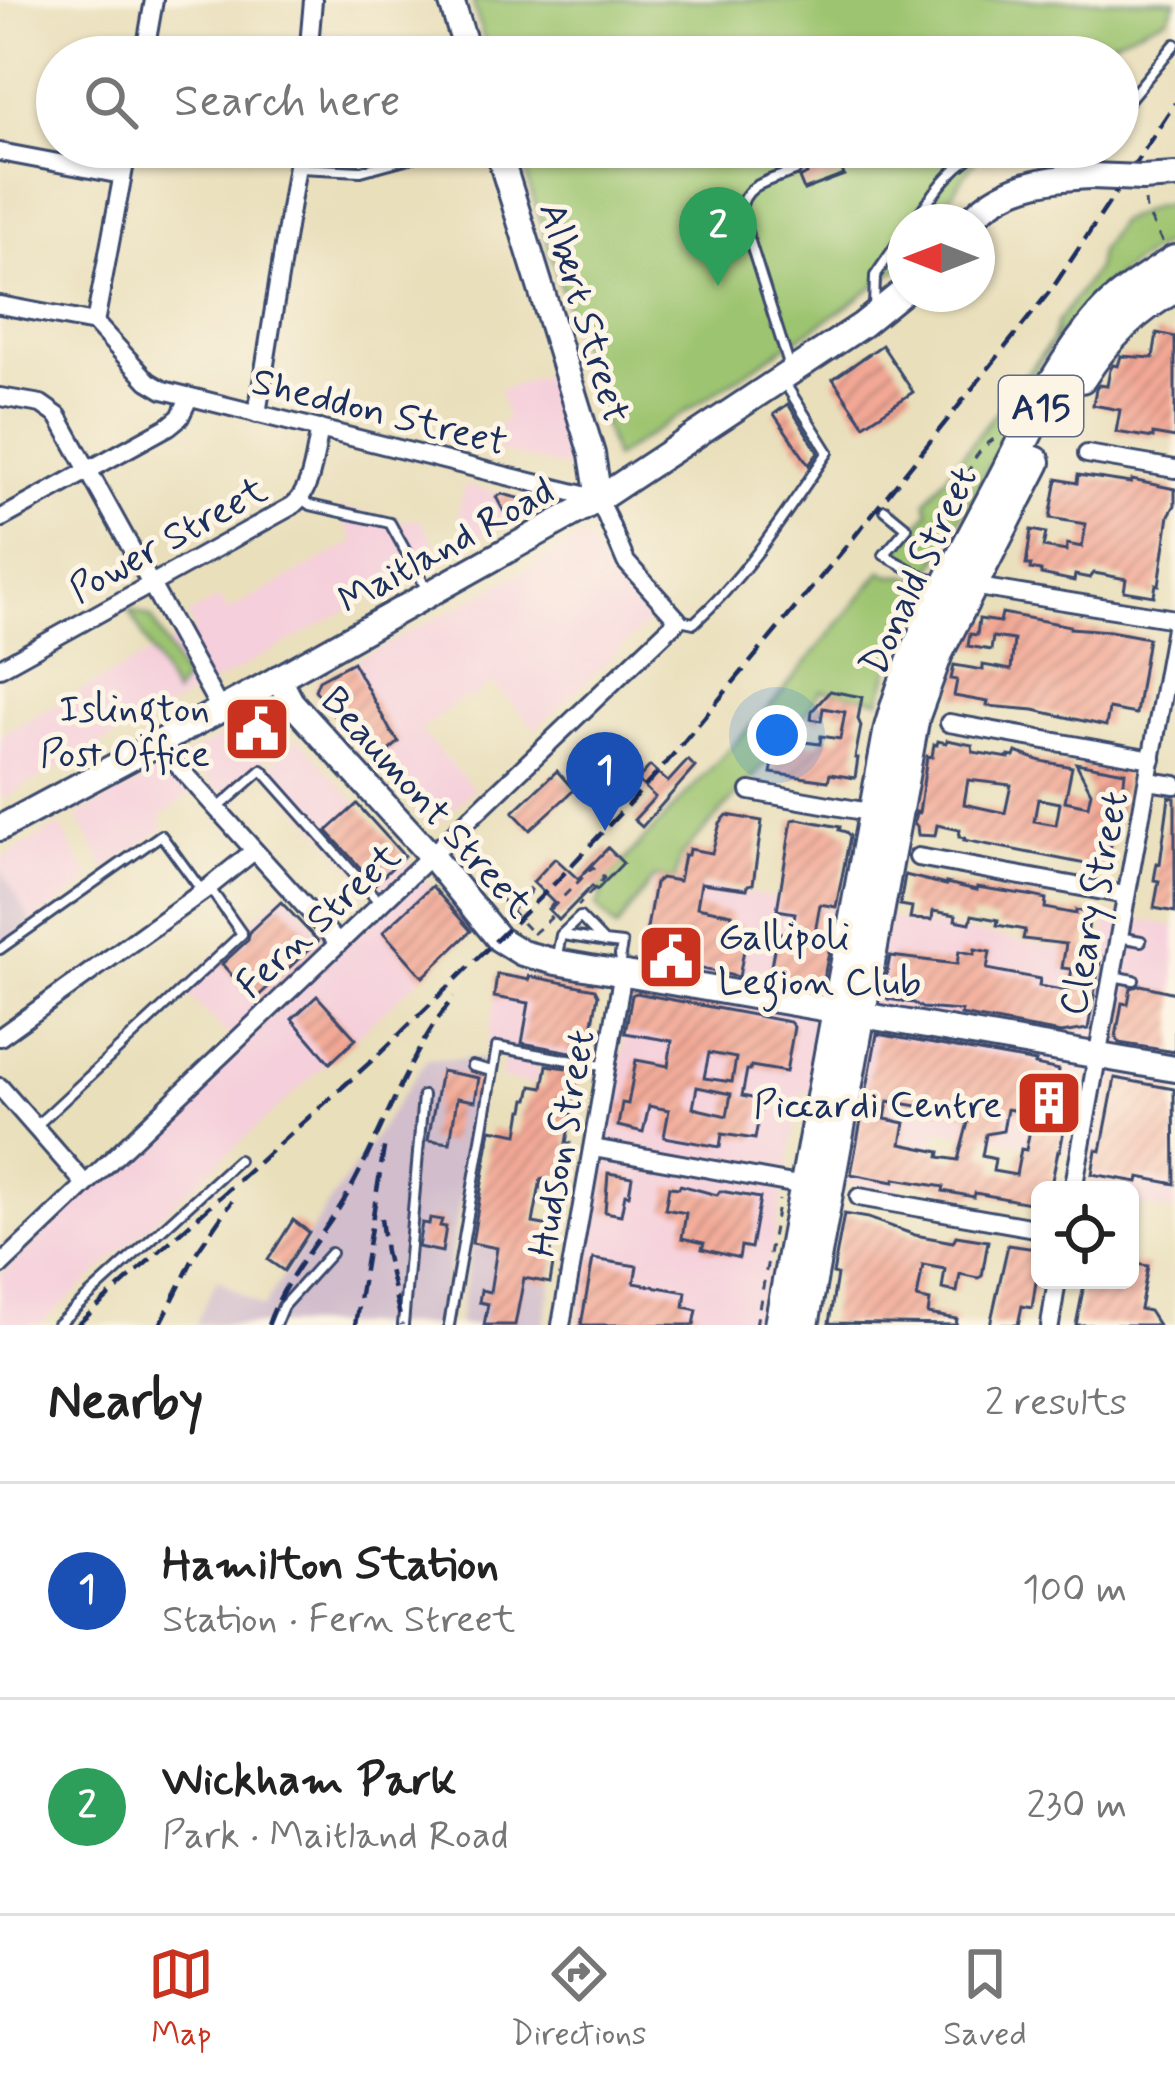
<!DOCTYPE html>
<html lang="en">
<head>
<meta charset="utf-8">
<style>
  :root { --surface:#fff; --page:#f6f6f6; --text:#222; --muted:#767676; --line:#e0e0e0; --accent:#c8321e }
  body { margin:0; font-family:Mynerve,sans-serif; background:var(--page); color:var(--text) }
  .controls { position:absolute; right:36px; bottom:36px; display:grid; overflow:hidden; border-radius:18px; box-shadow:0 3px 9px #0004 }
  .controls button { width:108px; height:108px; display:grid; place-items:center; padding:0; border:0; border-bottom:3px solid var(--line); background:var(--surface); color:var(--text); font:60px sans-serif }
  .compass { position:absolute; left:887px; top:204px; width:108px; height:108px; border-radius:50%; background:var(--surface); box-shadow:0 3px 9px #0004; rotate:270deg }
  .you { position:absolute; left:777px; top:735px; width:42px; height:42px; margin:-30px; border:9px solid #fff; border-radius:50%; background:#1a73e8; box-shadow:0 0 0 18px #1a73e833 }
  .badge { display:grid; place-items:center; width:78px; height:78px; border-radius:50%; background:var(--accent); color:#fff; font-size:39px; font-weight:700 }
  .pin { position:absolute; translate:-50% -99px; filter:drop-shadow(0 3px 6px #0008) }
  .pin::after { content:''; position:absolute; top:63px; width:42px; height:36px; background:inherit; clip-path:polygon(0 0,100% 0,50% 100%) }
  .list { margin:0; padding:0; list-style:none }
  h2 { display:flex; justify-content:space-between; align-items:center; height:156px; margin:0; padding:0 48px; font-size:51px }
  h2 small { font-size:39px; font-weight:400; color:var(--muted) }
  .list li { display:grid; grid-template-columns:78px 1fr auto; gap:36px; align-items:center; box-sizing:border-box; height:216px; padding:0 48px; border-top:3px solid var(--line) }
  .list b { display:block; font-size:45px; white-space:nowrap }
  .list p { margin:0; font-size:39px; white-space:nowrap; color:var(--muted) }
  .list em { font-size:39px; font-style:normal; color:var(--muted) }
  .icon { flex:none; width:66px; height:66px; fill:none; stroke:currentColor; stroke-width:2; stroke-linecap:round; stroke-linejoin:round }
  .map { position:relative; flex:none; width:1175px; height:1325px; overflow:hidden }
  .search { position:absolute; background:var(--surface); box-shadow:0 3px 9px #0004; left:36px; right:36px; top:36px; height:132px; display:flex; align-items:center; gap:30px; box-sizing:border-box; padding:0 42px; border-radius:66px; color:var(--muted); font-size:45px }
  .sheet { height:588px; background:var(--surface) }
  nav { display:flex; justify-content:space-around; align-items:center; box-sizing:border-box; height:168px; border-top:3px solid var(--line); background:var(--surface); font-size:33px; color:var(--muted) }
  nav a { display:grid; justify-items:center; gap:6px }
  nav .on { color:var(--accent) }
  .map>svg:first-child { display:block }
  .built { fill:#f5cfdb }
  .industrial { fill:#d1bdcc }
  .green { fill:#9dc46f; stroke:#5c7a66; stroke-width:3 }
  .building { fill:url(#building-hatch); fill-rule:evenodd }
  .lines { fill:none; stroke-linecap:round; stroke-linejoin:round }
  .lane-casing { stroke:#3a496c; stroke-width:14 }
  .street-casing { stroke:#3a496c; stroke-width:22 }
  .secondary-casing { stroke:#3a496c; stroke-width:30 }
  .primary-casing { stroke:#3a496c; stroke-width:30 }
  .highway-casing { stroke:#3a496c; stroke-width:36 }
  .path { stroke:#3a496c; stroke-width:3; stroke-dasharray:9 9; stroke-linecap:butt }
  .lane { stroke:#fff; stroke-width:8 }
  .street { stroke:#fff; stroke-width:16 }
  .secondary { stroke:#fff; stroke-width:24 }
  .primary { stroke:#fff; stroke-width:24 }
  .highway { stroke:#fff; stroke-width:30 }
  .rail { stroke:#1b2f5e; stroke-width:4.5; stroke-dasharray:18 9; stroke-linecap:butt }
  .primary-bridge-casing { stroke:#3a496c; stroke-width:30; stroke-linecap:butt }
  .path-bridge { stroke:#3a496c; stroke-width:3; stroke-dasharray:9 9; stroke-linecap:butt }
  .primary-bridge { stroke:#fff; stroke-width:24 }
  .labels { text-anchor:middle; stroke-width:10; stroke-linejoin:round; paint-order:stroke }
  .shield { fill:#fcf5e5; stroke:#5e6a86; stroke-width:3 }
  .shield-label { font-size:36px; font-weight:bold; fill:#1b2f5e }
  .street-label { font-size:39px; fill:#1b2f5e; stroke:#fcf5e5 }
  .poi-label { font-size:39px; fill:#1b2f5e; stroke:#fcf5e5; text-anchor:end }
</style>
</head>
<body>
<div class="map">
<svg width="1175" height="1325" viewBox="0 0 1175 1325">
  <defs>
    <pattern id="building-hatch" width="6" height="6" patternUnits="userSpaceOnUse" patternTransform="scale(3)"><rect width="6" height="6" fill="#f3a895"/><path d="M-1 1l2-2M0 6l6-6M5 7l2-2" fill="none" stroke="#c4897d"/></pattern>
  </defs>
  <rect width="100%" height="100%" fill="#fcf5e5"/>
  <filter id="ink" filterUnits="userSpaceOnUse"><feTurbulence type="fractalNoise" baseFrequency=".00833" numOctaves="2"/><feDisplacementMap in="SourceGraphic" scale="24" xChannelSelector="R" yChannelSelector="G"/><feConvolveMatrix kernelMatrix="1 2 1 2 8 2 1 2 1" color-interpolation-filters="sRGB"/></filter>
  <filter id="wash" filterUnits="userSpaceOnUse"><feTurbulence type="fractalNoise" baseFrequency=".004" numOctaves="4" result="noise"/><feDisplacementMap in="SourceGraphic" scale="48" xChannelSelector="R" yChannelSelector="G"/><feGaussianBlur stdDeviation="2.7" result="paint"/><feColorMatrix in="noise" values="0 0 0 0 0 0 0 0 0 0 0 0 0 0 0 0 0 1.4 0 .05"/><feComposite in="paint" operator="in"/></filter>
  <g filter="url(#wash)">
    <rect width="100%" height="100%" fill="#e9dfbb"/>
    <g class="built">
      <polygon points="547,375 577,471 494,450 497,427 507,419 499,390"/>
      <polygon points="465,485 535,502 535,505 473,541 458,514"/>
      <polygon points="339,507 400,522 420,519 443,558 0,800 0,735 195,629 188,615 220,598 228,611 354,542 339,513"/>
      <polygon points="581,537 589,541 611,582 651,620 536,729 492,683 468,701 464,697 420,731 474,789 433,828 342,726 316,694 315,686 319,680 484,593"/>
      <polygon points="258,717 275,735 264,745 271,754 225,798 186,756"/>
      <polygon points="298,738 472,931 40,1325 0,1325 0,1275 241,1048 181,988 284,890 333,946 382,898 265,770"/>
      <polygon points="165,767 189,795 160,817 163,829 106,870 77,816"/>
      <polygon points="60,825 91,881 32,923 0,867 0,859"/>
      <polygon points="654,877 1101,955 1108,914 1175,926 1175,1212 1130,1204 1130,1190 1088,1190 1093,1156 937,1129 933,1149 908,1145 899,1192 842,1183 856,1100 802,1091 758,1325 577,1325 632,993 641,955"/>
      <polygon points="512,974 593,988 597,991 585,1067 541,1060 535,1085 501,1079 505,1054 486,1050 496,990"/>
    </g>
    <g class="industrial">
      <polygon points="0,867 32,923 0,946"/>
      <polygon points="427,1059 484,1059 439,1325 195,1325 217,1279 263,1308 324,1211"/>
      <polygon points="471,1245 555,1259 544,1325 458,1325"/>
    </g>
    <g class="green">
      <polygon points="472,0 1175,0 1175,2 1168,17 1074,57 489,57"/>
      <polygon points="517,147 984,147 933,222 905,222 904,264 846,307 614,458"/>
      <path d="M1175,204V239C1117,267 1075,307 1041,361C1028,382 1021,407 1009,428C984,477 956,525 930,574L894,555L929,512L926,501L1052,341L1057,323L1096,269L1099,252L1118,222L1155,206Z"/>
      <polygon points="882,571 889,576 907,576 925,583 897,643 880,700 821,690 794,732 680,857 675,880 654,877 616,929 596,906 602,895 597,890 776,699"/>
      <polygon points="129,609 152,618 184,679 174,695"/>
    </g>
    <g id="blocks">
      <g class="building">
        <polygon points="836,154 844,175 804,190 799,178 807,174 804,166"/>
        <polygon points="1157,333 1175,337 1175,438 1153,434 1153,438 1116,432 1120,410 1093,405 1096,389 1099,385 1107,386 1110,370 1113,365 1118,366 1121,356 1153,358"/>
        <polygon points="882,345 913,392 864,425 833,379"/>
        <polygon points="788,404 818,452 809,465 774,414"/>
        <polygon points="1078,475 1131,483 1132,480 1175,489 1175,505 1169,515 1159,585 1156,584 1154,596 1124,591 1126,579 1094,573 1090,578 1075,575 1074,581 1041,574 1041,571 1030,569 1031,565 1026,565 1031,530 1046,533 1043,547 1066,551 1067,544 1082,547 1086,524 1050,518 1057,479 1077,483"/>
        <polygon points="502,494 522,499 524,513 509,521 496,497"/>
        <polygon points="1002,613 1070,626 1070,628 1110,631 1148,638 1136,714 1109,709 1106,726 1034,710 987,706 988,702 954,696 957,680 951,679 954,665 983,670 983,665 1011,670 1014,640 993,637 991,650 968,646 970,634 977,635 979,619 1000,622"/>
        <polygon points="353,662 391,732 399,742 375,763 342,726 315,690 319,680"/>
        <polygon points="830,691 862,697 858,719 861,726 855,758 858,758 855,778 830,774 828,781 771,773 774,758 777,759 778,750 785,752 788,740 820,744 821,736 840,739 845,712 823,708 821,721 811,719 812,711"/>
        <polygon points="272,709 287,725 275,735 258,717"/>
        <path d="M947,740L972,745L973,752L1009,758V756L1014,757L1016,752L1041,761L1072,767L1065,801L1088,806L1091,792L1076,763L1125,772L1121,812H1118L1106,868L964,840L965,838L959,837L960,830L937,825L935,836L918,835L917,826L914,825L916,812L919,813L927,756L932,757L934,744L937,745L938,741L946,743ZM968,780L1011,785L1005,813L964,804ZM1038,799L1060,803L1056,825L1034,821Z"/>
        <polygon points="688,760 695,767 642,827 634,820 655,797 637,780 650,766 668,782"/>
        <polygon points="557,771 574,790 530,830 513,812"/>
        <polygon points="1169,797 1175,798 1175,912 1154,908 1159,881 1154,880 1157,863 1160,864"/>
        <polygon points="357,804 404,856 375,884 327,831"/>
        <polygon points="727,815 762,821 753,884 748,885 747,889 701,883 697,907 732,914 730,923 742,925 740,938 746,939 739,977 642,956 655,883 661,878 679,881 684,855 688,855 689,849 712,853 720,823"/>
        <polygon points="798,819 840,827 839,830 846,832 850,836 836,907 820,904 814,938 831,941 822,988 819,990 801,987 802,983 783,979 784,977 771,975 770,972 776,938 780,938 781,933 791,935 795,913 777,910 792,820"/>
        <polygon points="608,848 623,863 597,890 592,886 559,920 548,909 554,903 533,882 555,858 578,879"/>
        <polygon points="905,875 946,885 946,883 977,890 977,887 1028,895 1046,899 1045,908 1076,914 1076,910 1090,913 1085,953 1101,956 1088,1029 1061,1033 961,1015 962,1011 922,1008 914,1003 888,999 883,993 890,956 957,964 959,951 974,954 975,949 990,952 987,969 1040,979 1039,986 1068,991 1072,969 1062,968 1066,944 1023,939 1025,930 997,925 998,920 972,915 970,923 955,920 956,915 933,911 932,920 910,919 912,907 900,905"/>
        <polygon points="432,886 471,931 423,977 383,932"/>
        <polygon points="281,902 318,941 254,1000 222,964 248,940 250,931"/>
        <polygon points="497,974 529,980 529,976 595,989 598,995 587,1055 522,1043 529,1003 494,997"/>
        <polygon points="1141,985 1175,993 1175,1052 1119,1043 1116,1037 1122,1003 1128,1004 1131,988"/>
        <path d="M636,993L790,1022L794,1027L786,1072L751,1066L750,1070H747L742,1096L762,1100L755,1139L722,1134L720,1147L664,1137L669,1110L649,1106L643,1132L618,1126L622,1103L628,1104L636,1060L668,1066L672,1041L625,1033L632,995ZM709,1053L736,1058L732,1082L704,1078ZM697,1087L731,1094L727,1116L693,1108Z"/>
        <polygon points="317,996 356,1039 330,1063 292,1019"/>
        <path d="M877,1034L1036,1062L1035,1065L1059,1070L1058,1076L1073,1079L1060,1151H1058L1050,1190H1040V1205L975,1193L974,1197L943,1191L944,1187L895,1179L894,1182L851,1174ZM888,1101L970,1115L958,1160L939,1157L940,1152L901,1144L905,1123L885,1119ZM1007,1109L1033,1114L1026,1150L1021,1149L1016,1175L993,1171L995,1159L982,1156L986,1134L1003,1131Z"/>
        <polygon points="547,1065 579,1070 566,1143 570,1143 563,1182 541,1179 533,1223 555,1227 549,1257 554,1258 550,1283 524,1278 515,1325 484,1325 488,1304 479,1302 481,1290 490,1292 497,1248 472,1243 491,1129 518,1134 522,1110 524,1110 526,1099 529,1099 532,1086 543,1088"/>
        <polygon points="441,1071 479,1078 475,1101 457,1098 450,1143 428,1140"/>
        <polygon points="1115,1078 1174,1089 1175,1184 1139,1177 1138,1182 1092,1174 1096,1150 1101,1151"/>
        <polygon points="608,1173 632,1177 629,1195 625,1194 621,1215 605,1212"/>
        <polygon points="680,1185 717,1195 720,1191 760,1198 751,1248 741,1246 739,1258 702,1249 704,1243 682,1238 686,1213 665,1209 669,1187 679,1188"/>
        <polygon points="844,1214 868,1218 915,1235 953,1242 956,1236 988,1241 982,1276 978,1278 960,1274 957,1292 942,1289 945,1269 923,1265 917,1298 930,1301 928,1314 957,1319 956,1325 829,1323 837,1275 833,1274"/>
        <polygon points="430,1218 442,1220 440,1226 446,1227 442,1252 418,1247 422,1223 429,1224"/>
        <polygon points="293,1220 309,1232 284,1271 268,1260"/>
        <polygon points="1008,1245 1036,1249 1034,1261 1039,1262 1032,1308 1022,1306 1018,1325 990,1325"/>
        <polygon points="593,1259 637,1266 634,1283 686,1292 684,1307 697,1310 694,1325 581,1325"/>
        <polygon points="1130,1263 1148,1266 1140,1309 1149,1311 1158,1325 1076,1325 1085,1280 1130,1280"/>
      </g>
    </g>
  </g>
  <g filter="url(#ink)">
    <use href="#blocks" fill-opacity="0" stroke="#3a496c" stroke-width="3"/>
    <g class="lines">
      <defs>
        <g id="lane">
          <polyline points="1118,113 1175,44"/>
          <polyline points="299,168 361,171 450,147"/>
          <path d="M913,222C934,193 955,161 989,147"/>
          <polyline points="874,309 875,276 905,232"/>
          <path d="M790,368L741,213C741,184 771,180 795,171"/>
          <polyline points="303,500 310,505 390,523 426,588"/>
          <polyline points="885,510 907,528 884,555 927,579 941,581"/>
          <path d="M680,620L694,623C748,574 787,511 828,452L784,382"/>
          <polyline points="217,809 262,770 380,903"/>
          <polyline points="563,935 601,941"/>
          <polyline points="1119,937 1141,941"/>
          <polyline points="0,949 161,835 202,891"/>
          <polyline points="557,955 561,935 580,917 604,942 622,944 620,955 622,967"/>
          <polyline points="1112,976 1134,980"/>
          <polyline points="472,1066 492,1071"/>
          <polyline points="36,1126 242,934 209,887"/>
          <polyline points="57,1325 238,1160"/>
          <polyline points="275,1325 283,1306 331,1253"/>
          <polyline points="403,1325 423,1096"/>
          <polyline points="449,1325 497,1047 607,1067"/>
        </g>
        <g id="street">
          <polyline points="144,57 154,0"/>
          <polyline points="308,57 313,0"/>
          <polyline points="0,152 122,175"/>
          <polyline points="0,305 95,323 148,381 163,390 599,499 626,562 678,620 0,1266"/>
          <polyline points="95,323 128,147"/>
          <polyline points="0,397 41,404 58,416 220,709"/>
          <polyline points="257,414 300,147"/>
          <polyline points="1087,454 1175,469"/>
          <polyline points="0,519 169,426 180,417 189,398"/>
          <polyline points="972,586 1175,619"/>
          <path d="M0,668L292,506C313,490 314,454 320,429"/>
          <polyline points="949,723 1152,759"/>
          <polyline points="162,739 173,760 338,943"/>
          <polyline points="1148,781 1175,785"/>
          <polyline points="750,791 874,813"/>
          <polyline points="918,857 1125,895"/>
          <polyline points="0,1037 209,887 254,851"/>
          <polyline points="0,1087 85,1184"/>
          <polyline points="593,1148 804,1186"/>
          <polyline points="1073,1190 1175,628"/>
          <polyline points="859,1197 1040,1229"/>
          <polyline points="561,1325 623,972"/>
          <polyline points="1050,1325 1057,1280"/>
        </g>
        <g id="secondary">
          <polyline points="451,0 469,57"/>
          <polyline points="497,147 592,454 599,499"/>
          <polyline points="278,678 291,702 432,857 499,939 522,953 556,962 1175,1069"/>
        </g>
        <g id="primary">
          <polyline points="1142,178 1175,176"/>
          <path d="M968,222C1002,185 1044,178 1091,176"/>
          <polyline points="0,828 261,688 599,499 862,325 905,290"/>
        </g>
        <g id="highway">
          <path d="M1081,377C1104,340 1136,308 1175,287"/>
          <path d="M780,1325L890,728C914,640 959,563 1001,483C1031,426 1058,365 1101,317C1121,294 1150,278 1175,261"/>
          <polyline points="803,1325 914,716 937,653 1035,462"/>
        </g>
      </defs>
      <use href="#lane" class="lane-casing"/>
      <use href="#street" class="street-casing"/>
      <use href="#secondary" class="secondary-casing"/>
      <use href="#primary" class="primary-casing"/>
      <use href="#highway" class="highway-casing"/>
      <g class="path">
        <polyline points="1145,201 1146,210 1164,245"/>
        <polyline points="541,505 543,502"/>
        <path d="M960,510C967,475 968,453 1002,434"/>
        <polyline points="474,877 498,896"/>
        <polyline points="512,910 536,886"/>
        <polyline points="503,914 529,888 532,891"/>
        <polyline points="533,934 551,918 547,913 593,867 604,878 578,906"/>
        <polyline points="756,1325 779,1200"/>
      </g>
      <use href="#lane" class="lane"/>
      <use href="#street" class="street"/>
      <use href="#secondary" class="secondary"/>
      <use href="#primary" class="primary"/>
      <use href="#highway" class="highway"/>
      <g class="rail">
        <polyline points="381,1218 385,1252 402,1325"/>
        <polyline points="77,1325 376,1057 556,882 662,768 850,542 1054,286 1175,103"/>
        <polyline points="160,1325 196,1253 232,1201"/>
        <path d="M268,1325C285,1275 326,1234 351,1188C386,1124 408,1054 454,997"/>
        <polyline points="355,1325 385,1142"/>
      </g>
      <defs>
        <polyline id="primary-bridge" points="1091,176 1142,178"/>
      </defs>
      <use href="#primary-bridge" class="primary-bridge-casing"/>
      <polyline class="path-bridge" points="498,896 533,934"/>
      <use href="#primary-bridge" class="primary-bridge"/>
    </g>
  </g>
  <defs>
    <symbol id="civic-square" viewBox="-11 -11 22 22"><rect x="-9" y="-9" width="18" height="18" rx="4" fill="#c8321e" stroke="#fcf5e5"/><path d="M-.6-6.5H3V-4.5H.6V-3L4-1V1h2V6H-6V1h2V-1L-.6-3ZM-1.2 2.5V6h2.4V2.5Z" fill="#fff"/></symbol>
    <symbol id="building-square" viewBox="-11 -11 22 22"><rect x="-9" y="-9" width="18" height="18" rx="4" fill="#c8321e" stroke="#fcf5e5"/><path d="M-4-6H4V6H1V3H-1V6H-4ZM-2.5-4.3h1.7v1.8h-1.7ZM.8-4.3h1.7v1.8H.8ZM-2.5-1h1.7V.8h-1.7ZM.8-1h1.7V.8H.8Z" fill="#fff"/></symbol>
  </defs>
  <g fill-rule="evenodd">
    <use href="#civic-square" x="219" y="691" width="76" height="76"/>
    <use href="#civic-square" x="633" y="919" width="76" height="76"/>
    <use href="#building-square" x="1011" y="1065" width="76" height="76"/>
  </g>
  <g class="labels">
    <rect class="shield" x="999" y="376" width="84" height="60" rx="9"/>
    <g class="shield-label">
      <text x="1041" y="419">A15</text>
    </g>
    <g class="street-label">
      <text transform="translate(586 312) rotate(73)" y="14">Albert Street</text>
      <text transform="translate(380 410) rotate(14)" y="14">Sheddon Street</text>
      <text transform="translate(167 538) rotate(-29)" y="14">Power Street</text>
      <text transform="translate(445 544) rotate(-29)" y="14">Maitland Road</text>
      <text transform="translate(917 570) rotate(-65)" y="14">Donald Street</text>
      <text transform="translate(428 801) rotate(48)" y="14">Beaumont Street</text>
      <text transform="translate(1092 903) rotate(-79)" y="14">Cleary Street</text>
      <text transform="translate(317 919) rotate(-43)" y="14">Fern Street</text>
      <text transform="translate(560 1143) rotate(-80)" y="14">Hudson Street</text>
    </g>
    <g class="poi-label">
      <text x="210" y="721">Islington<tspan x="210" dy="45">Post Office</tspan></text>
      <text x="718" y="949" text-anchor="start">Gallipoli<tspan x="718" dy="45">Legion Club</tspan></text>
      <text x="1002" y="1117">Piccardi Centre</text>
    </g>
  </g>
</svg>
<div class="controls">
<button><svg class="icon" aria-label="locate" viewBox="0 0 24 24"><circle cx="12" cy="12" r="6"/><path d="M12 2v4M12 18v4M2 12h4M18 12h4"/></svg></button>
</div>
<svg class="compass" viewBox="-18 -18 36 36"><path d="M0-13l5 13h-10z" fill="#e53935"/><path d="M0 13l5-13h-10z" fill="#767676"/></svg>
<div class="you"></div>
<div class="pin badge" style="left:605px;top:831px;background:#1a4fb4">1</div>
<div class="pin badge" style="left:718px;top:286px;background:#2e9e5b">2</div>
<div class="search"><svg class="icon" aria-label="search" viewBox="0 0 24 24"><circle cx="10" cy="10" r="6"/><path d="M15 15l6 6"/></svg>Search here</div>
</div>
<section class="sheet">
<h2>Nearby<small>2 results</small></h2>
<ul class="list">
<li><span class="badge" style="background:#1a4fb4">1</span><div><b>Hamilton Station</b><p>Station · Fern Street</p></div><em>100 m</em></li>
<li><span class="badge" style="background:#2e9e5b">2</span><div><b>Wickham Park</b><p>Park · Maitland Road</p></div><em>230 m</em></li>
</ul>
</section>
<nav>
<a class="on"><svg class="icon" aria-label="map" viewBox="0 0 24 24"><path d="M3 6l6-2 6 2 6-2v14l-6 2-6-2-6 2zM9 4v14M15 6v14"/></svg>Map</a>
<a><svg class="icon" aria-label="directions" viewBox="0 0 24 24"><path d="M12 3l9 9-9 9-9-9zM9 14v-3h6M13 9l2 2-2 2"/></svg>Directions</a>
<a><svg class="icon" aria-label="saved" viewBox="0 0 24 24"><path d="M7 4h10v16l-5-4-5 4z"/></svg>Saved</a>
</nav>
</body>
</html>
